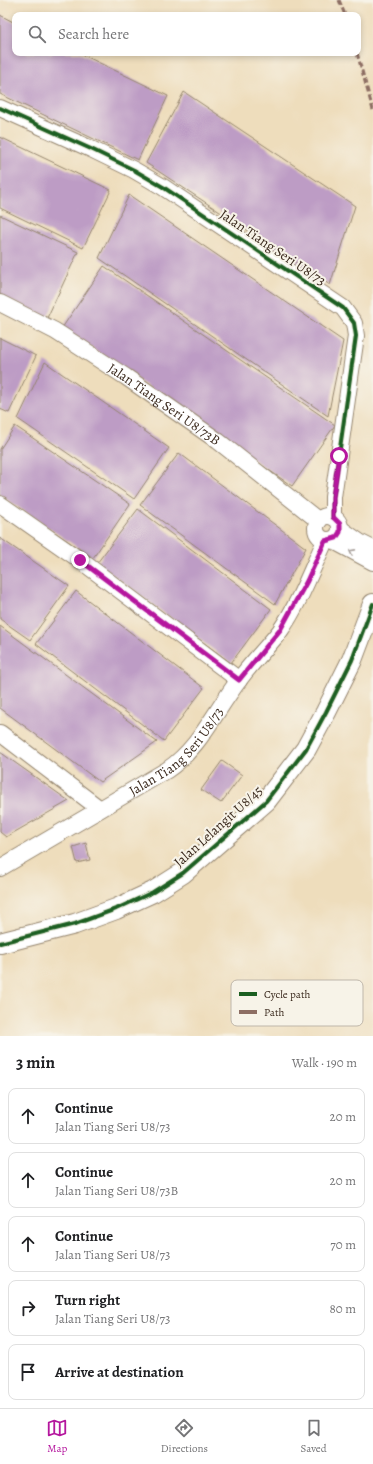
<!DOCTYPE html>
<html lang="en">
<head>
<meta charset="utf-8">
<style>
  :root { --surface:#fff; --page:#f2f2f2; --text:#202124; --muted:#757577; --line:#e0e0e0; --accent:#b5179e }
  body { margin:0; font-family:Alegreya,serif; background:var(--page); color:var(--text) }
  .stop { position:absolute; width:12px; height:12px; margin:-9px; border:3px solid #b5179e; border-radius:50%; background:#fff }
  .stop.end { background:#b5179e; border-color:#fff; box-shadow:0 1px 4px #0008 }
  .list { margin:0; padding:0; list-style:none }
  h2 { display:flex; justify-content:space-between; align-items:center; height:52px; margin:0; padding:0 16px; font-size:17px }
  h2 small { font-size:13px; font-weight:400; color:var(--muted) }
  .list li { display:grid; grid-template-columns:26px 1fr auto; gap:12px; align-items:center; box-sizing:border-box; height:56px; margin:0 8px 8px; padding:0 8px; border:1px solid var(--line); border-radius:8px }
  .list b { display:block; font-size:15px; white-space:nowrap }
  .list p { margin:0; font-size:13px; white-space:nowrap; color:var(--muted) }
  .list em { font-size:13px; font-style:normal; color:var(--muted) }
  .icon { flex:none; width:22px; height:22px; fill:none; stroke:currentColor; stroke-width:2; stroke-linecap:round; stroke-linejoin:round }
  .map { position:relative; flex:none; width:373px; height:1036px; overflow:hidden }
  .search { position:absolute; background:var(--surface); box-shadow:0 2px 6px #0003; left:12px; right:12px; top:12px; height:44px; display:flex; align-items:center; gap:10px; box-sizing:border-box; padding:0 14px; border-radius:8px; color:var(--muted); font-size:15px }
  .sheet { height:372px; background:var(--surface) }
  nav { display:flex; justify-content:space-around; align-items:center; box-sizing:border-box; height:56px; border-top:1px solid var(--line); background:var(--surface); font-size:11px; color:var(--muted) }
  nav a { display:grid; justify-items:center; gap:2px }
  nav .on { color:var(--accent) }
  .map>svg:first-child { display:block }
  .building { fill:#bd9cc5 }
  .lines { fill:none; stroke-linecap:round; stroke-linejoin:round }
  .minor-casing { stroke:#94846d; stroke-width:18 }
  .tertiary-casing { stroke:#94846d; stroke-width:22 }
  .minor { stroke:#fff; stroke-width:16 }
  .tertiary { stroke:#fff; stroke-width:20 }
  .quiet { stroke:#8d6e63; stroke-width:3; stroke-dasharray:6 3; stroke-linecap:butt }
  .cycleway-casing { stroke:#f7f3e8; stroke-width:6 }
  .cycleway { stroke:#1b5e20; stroke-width:4 }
  .oneway { stroke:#a79f9a }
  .route { stroke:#b5179e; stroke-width:5 }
  .labels { text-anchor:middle; stroke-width:4; stroke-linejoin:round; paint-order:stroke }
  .street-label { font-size:14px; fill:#3b2a1e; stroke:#f7f3e8 }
  .key { fill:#f7f3e8; stroke:#bfb7ab; stroke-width:1 }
  .key-label { font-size:11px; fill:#3b2a1e }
</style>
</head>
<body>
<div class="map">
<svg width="373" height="1036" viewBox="0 0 373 1036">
  <rect width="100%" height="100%" fill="#f7f3e8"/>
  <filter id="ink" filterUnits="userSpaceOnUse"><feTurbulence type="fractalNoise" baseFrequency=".025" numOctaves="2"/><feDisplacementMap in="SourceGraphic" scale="8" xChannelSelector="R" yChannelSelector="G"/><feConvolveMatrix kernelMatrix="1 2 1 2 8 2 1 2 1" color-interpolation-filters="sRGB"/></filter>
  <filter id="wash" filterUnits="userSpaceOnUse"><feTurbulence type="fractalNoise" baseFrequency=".012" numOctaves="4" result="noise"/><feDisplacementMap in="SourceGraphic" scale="16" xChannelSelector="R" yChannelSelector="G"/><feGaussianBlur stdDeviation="0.9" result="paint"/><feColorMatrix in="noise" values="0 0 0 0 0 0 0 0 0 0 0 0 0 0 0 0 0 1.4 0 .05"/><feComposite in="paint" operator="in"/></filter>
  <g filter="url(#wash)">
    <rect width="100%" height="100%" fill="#eeddbc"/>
    <g id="blocks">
      <g class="building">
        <polygon points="0,15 15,23 15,53 79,53 168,96 138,160 0,94"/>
        <polygon points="184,92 355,206 330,285 146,163"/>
        <polygon points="0,137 111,190 83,248 0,208"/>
        <polygon points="129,195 343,341 328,416 99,258"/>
        <polygon points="0,215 78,252 47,318 0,296"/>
        <polygon points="104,266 335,425 292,486 62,328"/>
        <polygon points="0,338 36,356 9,413 0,409"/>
        <polygon points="45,362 169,448 134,499 18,419"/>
        <polygon points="15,426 130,504 93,558 0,495 0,449"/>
        <polygon points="179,453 306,548 275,604 140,505"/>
        <polygon points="138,509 271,609 231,663 97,563"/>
        <polygon points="0,538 69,586 30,640 0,619"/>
        <polygon points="76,591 204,688 164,741 36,644"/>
        <polygon points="0,626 157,742 100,782 0,708"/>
        <polygon points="0,752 69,801 6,837 0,832"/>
        <polygon points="222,761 242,775 221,803 201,790"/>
        <polygon points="86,843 90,860 77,863 73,847"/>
      </g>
    </g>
  </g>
  <g filter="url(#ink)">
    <use href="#blocks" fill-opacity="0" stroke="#94846d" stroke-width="1"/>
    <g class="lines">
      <defs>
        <g id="minor">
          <polyline points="0,108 91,149 134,170 163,187 343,308 354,323 356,336 333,497 333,517"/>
          <path id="s1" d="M0,303L55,331L126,377L218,441L319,521"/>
          <polyline points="0,504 80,560 239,680"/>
          <circle cx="328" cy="528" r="12"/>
          <polyline points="341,529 361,543 373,549"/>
          <polyline points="332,540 373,562"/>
          <polyline points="0,733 100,809"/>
          <path id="s2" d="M0,868L167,770C200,748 215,711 239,680C251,663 267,648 280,631C299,604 311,571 325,541"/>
        </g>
        <polyline id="tertiary" points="0,943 75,924 116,909 153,892 183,873 266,801 306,749 326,712 352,660 373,604"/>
      </defs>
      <use href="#minor" class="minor-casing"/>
      <use href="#tertiary" class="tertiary-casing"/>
      <use href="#minor" class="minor"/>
      <use href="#tertiary" class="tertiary"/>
      <g class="quiet">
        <polyline points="339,0 345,15"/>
        <polyline points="357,53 373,110"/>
      </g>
      <defs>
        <g id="cycleway">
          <polyline points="0,108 91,149 134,170 163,187 343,308 354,323 356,336 333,497 333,517"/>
          <polyline points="0,943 75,924 116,909 153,892 183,873 266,801 306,749 326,712 352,660 373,604"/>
        </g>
      </defs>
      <use href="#cycleway" class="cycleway-casing"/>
      <use href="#cycleway" class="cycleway"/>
    </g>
    <defs><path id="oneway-chevron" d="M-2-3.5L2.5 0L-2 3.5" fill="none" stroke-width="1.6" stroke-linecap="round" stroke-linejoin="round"/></defs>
    <use class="oneway" href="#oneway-chevron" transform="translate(352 552) rotate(-152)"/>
  </g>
  <g class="lines" filter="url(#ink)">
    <polyline class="route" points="80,560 239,680 280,630 307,581 325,541 336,538 340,532 340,524 333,517 333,497 339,456"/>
  </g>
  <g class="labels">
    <g class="street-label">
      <text transform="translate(273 247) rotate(34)" y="5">Jalan Tiang Seri U8/73</text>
      <text dy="5" stroke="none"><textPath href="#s1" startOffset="193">Jalan Tiang Seri U8/73B</textPath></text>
      <text dy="5" stroke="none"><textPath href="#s2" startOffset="213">Jalan Tiang Seri U8/73</textPath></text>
      <text transform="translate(218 826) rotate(-42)" y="5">Jalan Lelangit U8/45</text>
    </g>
  </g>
  <rect x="231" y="980" width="132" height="46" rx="6" class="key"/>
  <rect x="239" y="992" width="18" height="4" fill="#1b5e20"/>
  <rect x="239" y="1010" width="18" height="4" fill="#8d6e63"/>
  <g class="key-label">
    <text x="264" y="998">Cycle path</text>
    <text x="264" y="1016">Path</text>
  </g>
</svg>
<div class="stop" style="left:339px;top:456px"></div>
<div class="stop end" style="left:80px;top:560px"></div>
<div class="search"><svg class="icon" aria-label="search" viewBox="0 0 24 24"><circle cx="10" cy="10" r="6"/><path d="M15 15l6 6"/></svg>Search here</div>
</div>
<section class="sheet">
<h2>3 min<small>Walk · 190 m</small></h2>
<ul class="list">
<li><svg class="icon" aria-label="ahead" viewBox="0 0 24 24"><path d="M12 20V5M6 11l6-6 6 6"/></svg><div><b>Continue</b><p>Jalan Tiang Seri U8/73</p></div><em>20 m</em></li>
<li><svg class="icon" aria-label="ahead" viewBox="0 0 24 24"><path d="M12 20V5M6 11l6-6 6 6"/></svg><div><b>Continue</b><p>Jalan Tiang Seri U8/73B</p></div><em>20 m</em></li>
<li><svg class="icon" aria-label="ahead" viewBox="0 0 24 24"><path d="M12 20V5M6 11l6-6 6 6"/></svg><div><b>Continue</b><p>Jalan Tiang Seri U8/73</p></div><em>70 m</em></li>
<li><svg class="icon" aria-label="right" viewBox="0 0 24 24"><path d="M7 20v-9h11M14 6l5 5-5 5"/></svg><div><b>Turn right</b><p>Jalan Tiang Seri U8/73</p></div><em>80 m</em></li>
<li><svg class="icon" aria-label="arrive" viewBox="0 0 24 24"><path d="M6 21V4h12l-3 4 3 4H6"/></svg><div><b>Arrive at destination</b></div></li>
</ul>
</section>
<nav>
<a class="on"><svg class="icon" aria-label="map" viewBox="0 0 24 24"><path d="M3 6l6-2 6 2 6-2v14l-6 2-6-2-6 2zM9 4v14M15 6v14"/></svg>Map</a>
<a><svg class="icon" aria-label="directions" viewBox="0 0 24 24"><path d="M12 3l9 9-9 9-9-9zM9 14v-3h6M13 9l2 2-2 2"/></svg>Directions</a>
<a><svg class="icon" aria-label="saved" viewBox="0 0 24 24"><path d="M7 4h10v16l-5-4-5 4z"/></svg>Saved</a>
</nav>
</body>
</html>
